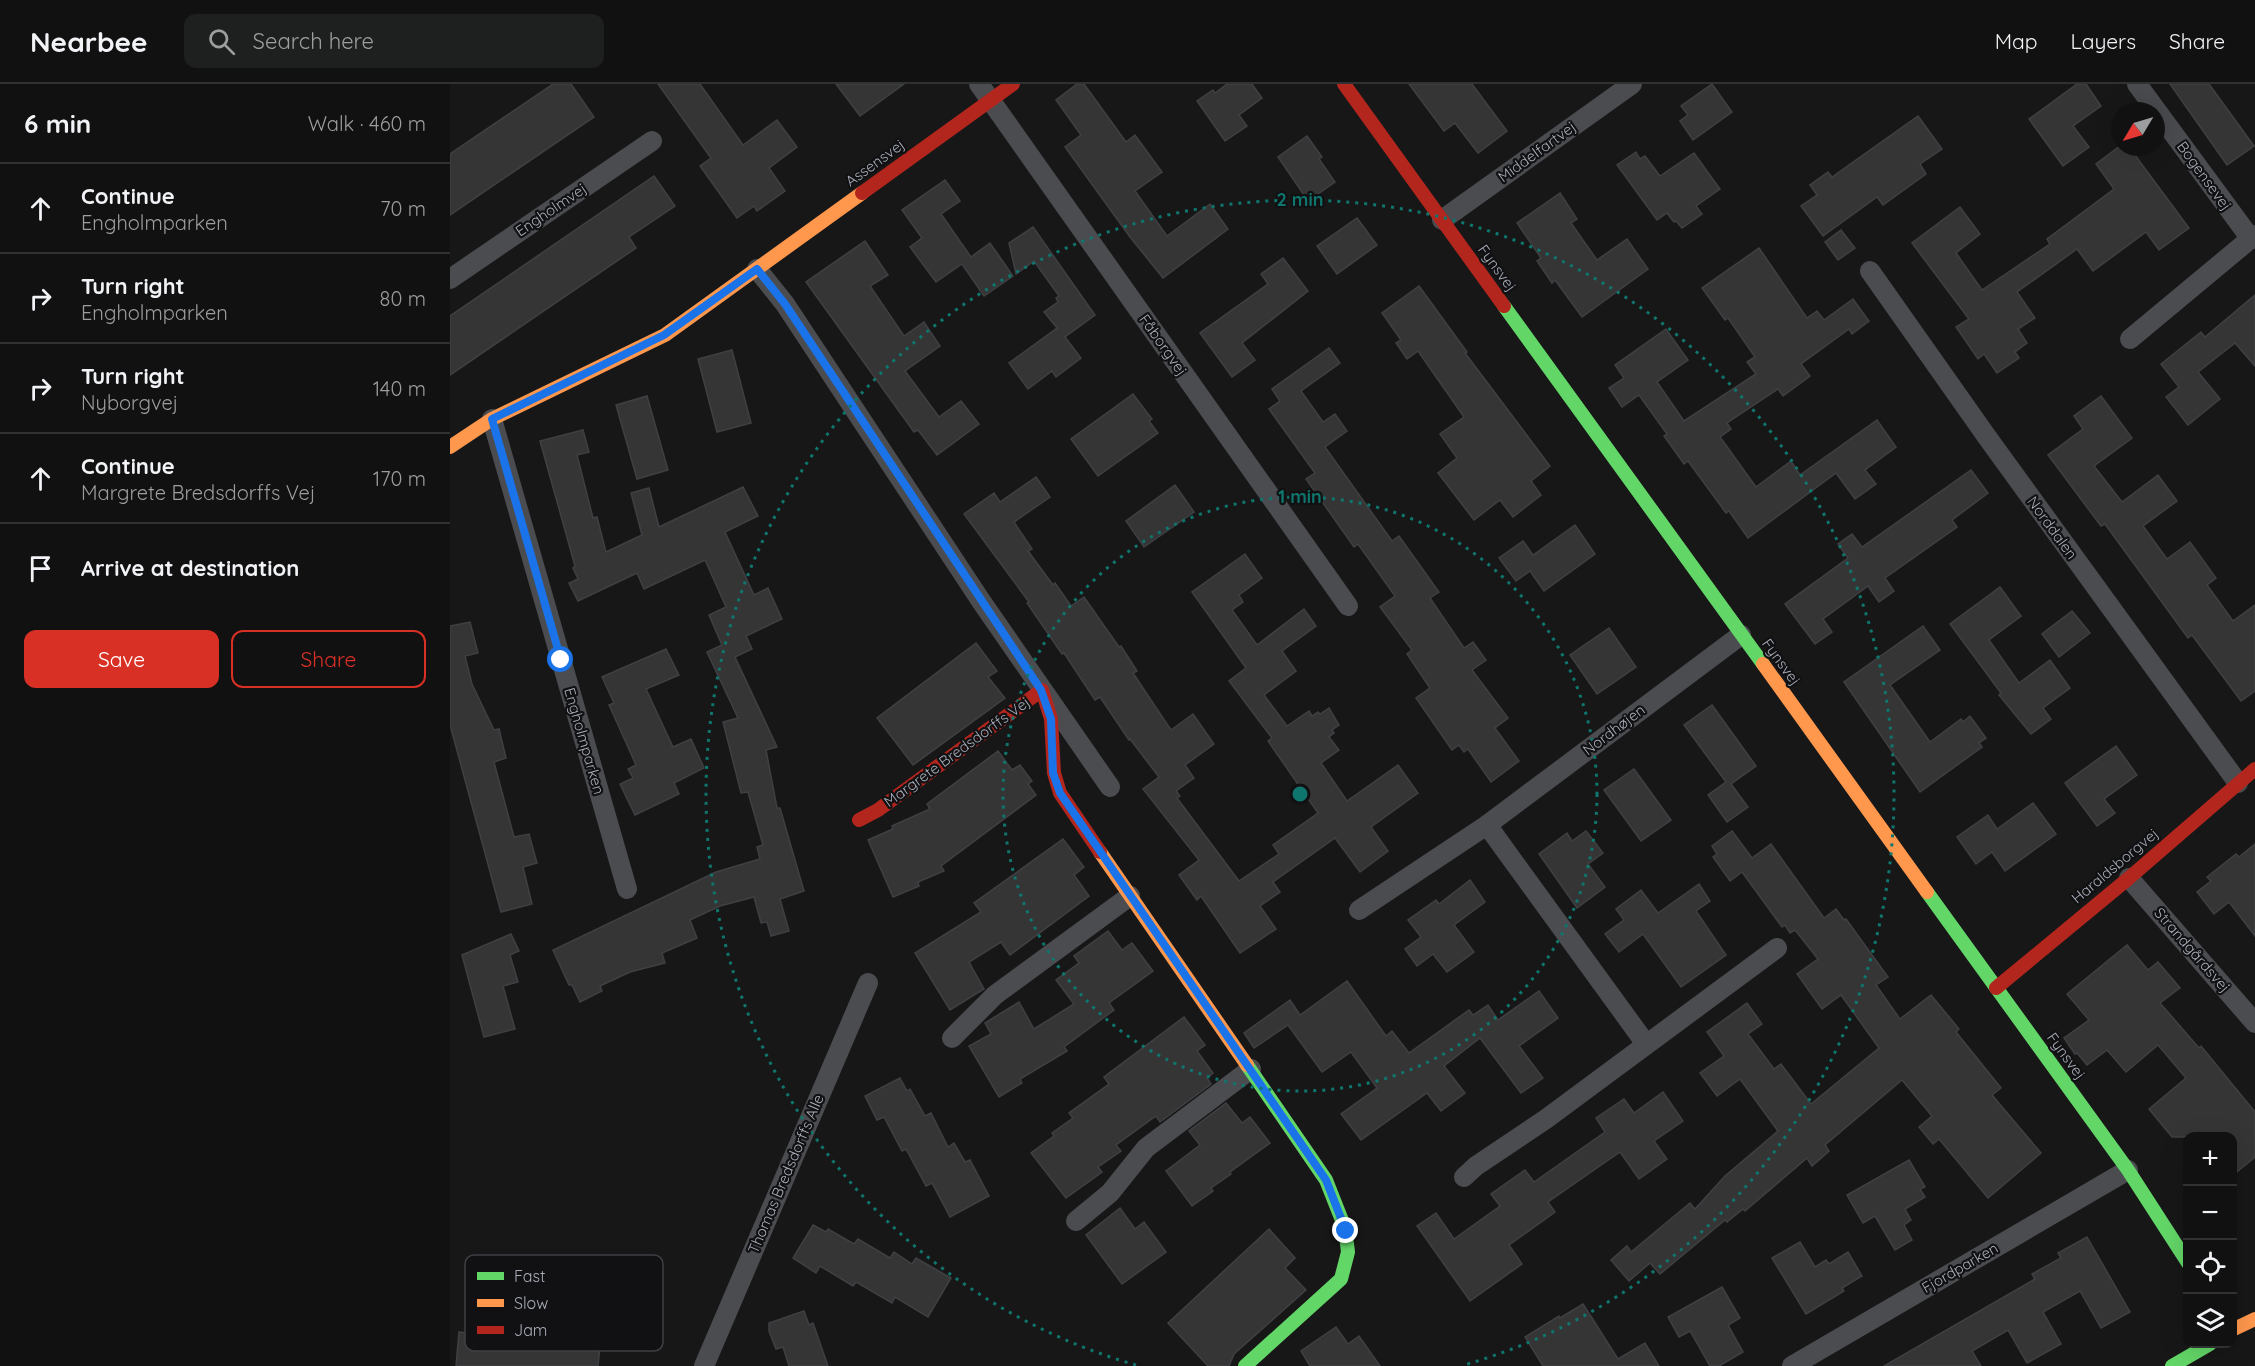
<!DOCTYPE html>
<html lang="en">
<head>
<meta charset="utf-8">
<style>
  :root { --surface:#111; --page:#1e1f1f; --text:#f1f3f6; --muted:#9c9d9f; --line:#303131; --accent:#d93025 }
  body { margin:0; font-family:Quicksand,sans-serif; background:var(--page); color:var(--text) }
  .controls { position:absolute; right:18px; bottom:18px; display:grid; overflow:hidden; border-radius:12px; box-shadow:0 6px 24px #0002 }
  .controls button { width:54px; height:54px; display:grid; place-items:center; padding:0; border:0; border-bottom:2px solid var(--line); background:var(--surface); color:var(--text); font:30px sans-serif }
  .compass { position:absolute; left:1661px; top:18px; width:54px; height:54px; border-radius:50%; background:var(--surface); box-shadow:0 6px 24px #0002; rotate:232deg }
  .stop { position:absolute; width:18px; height:18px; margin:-14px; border:4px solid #1a73e8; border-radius:50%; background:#fff }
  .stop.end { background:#1a73e8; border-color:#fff; box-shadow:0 2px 6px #0008 }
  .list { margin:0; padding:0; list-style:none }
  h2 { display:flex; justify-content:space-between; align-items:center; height:78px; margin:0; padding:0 24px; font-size:26px }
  h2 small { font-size:20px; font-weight:400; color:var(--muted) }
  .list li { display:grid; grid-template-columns:39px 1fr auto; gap:18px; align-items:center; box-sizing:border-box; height:90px; padding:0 24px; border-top:2px solid var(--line) }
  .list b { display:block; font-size:22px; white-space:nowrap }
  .list p { margin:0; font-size:20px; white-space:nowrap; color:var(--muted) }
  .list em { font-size:20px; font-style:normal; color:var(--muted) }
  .actions { display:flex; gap:12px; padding:18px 24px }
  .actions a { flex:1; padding:14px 0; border:2px solid var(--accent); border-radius:12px; text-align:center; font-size:21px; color:var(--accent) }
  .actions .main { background:var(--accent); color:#fff }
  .icon { flex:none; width:33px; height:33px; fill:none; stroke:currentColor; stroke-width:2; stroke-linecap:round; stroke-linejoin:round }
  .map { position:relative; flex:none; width:1805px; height:1282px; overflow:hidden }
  header { display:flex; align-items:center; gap:36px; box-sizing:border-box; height:84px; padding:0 30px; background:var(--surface); border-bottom:2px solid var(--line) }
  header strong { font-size:28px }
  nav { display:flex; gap:33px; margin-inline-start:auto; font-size:21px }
  .search { width:420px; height:54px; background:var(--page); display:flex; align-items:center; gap:15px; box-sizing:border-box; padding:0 21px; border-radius:12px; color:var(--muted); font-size:22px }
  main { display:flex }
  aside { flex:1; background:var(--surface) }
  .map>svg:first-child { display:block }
  .building { fill:#353536; stroke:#3f4043; stroke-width:1.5 }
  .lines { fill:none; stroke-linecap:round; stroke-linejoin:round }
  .street { stroke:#4b4c50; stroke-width:20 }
  .fast { stroke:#63d668; stroke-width:14 }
  .slow { stroke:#ff974d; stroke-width:14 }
  .jam { stroke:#b3261e; stroke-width:14 }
  .route { stroke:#1a73e8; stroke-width:8 }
  .ring { fill:none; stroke:#0f766e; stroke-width:3; stroke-dasharray:3 6 }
  .labels { text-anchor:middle; stroke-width:4.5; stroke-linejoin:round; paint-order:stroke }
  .street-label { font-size:15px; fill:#a8adb8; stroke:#111113 }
  .key { fill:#111113; stroke:#3e4045; stroke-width:1.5 }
  .key-label { font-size:16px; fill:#a8adb8 }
  .centre { fill:#0f766e; stroke:#111113; stroke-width:3 }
  .ring-label { font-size:18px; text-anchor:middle; font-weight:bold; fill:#0f766e; stroke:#111113; stroke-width:4.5; stroke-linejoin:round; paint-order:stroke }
</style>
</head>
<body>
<header>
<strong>Nearbee</strong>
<div class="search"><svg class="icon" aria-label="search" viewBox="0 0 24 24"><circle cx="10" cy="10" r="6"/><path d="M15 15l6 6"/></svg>Search here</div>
<nav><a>Map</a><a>Layers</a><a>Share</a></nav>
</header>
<main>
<aside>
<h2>6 min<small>Walk · 460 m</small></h2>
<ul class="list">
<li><svg class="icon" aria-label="ahead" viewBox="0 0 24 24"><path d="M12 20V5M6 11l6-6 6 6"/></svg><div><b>Continue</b><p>Engholmparken</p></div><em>70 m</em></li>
<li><svg class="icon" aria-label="right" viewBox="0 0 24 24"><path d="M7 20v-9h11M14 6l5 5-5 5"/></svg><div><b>Turn right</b><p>Engholmparken</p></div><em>80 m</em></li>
<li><svg class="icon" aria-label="right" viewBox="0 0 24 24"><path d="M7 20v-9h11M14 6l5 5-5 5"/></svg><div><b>Turn right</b><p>Nyborgvej</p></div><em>140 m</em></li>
<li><svg class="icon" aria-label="ahead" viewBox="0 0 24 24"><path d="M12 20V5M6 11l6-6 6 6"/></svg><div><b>Continue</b><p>Margrete Bredsdorffs Vej</p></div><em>170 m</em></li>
<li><svg class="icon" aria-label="arrive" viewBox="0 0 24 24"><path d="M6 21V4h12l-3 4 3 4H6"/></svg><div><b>Arrive at destination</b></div></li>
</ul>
<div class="actions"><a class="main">Save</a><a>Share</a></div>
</aside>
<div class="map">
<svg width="1805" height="1282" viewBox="0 0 1805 1282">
  <rect width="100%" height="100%" fill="#171717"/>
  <g class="building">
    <polygon points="103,0 121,0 144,33 0,131 0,70"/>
    <polygon points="208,0 250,0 293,61 327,36 347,63 319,84 335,107 307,127 304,122 287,134 250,82 261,74"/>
    <polygon points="386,0 454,0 410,32"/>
    <polygon points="627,0 634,0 676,58 685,51 712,88 685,107 717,152 760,120 778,145 713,194 680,153 615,63 631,51 606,16"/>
    <polygon points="777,0 802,0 812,14 789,31 797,42 775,57 747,17 763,6 765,9"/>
    <polygon points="959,0 1022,0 1057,47 1028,69 1005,39 994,47"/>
    <polygon points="1262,0 1282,28 1243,56 1230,37 1238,31 1231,22"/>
    <polygon points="1627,0 1636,0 1651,22 1623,42 1639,63 1613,82 1579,35"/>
    <polygon points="1720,0 1759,0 1804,62 1777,81"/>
    <polygon points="1468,32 1492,65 1470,80 1476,90 1433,121 1427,113 1373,152 1351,122 1367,111 1360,101 1378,88 1382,93"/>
    <polygon points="857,52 872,73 869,75 885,98 858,117 828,73"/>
    <polygon points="1670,62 1679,63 1739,144 1709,166 1696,148 1643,187 1627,165 1567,208 1585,234 1568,245 1577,259 1565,268 1569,274 1547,289 1534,270 1528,275 1506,243 1519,235 1462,159 1510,123 1530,150 1506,169 1532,206 1600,160 1597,155 1664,105 1646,80"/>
    <polygon points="1186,68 1190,75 1195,72 1210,92 1244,69 1270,105 1246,122 1252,130 1232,144 1226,137 1224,138 1217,129 1207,136 1167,81"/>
    <polygon points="204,92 225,122 179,153 186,164 0,291 0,232"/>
    <polygon points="495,96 510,117 491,130 521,173 540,159 563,192 534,212 512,180 486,198 460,163 472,154 452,126"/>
    <polygon points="1110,109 1127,135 1121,139 1147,176 1177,155 1198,185 1132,233 1105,196 1102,199 1087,177 1091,174 1067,139"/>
    <polygon points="907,134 927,161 887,190 867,162"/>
    <polygon points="583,143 645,231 615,253 631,274 606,293 602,287 578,305 559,279 607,244 594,228 608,218 606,214 609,212 584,177 566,190 559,159"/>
    <polygon points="1391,146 1405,164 1388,176 1375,158"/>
    <polygon points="415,157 438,191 420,202 454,252 474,238 490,262 455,287 489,333 511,317 529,340 487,371 468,346 464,348 356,198"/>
    <polygon points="1309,164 1357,234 1367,227 1374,236 1403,215 1419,237 1402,250 1399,245 1351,280 1360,292 1333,312 1328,305 1277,339 1281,345 1270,353 1306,403 1341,377 1350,391 1427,336 1446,363 1415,386 1426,400 1405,415 1386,389 1298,454 1279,427 1276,429 1238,377 1234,380 1214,352 1217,350 1189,311 1172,323 1159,304 1174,294 1165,281 1216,245 1238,276 1207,298 1234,337 1306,290 1297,278 1305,273 1278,234 1275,236 1252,204"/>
    <polygon points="833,174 858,207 792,259 805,276 782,293 750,249 818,200 811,190"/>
    <polygon points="969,202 1017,268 1015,269 1100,382 1081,397 1091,411 1063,433 1050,416 1024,436 988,389 1007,374 990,350 1014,333 968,267 957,275 946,259 951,256 932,229"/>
    <polygon points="1805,211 1805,282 1785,259 1748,288 1770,315 1738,341 1716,313 1729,303 1711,280 1751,248 1755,253"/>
    <polygon points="879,264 890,279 851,307 873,338 885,330 897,347 875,363 942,457 949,452 989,508 980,514 1014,564 1023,558 1036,576 1022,586 1058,634 1045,644 1069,677 1041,698 1018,665 1014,668 1009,661 1002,666 966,614 980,604 957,570 962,566 930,523 945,512 908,460 904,463 856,395 865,389 819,325 830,317 822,305"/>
    <polygon points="282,266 301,339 267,348 248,275"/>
    <polygon points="683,310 702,335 699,337 708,349 648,392 621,355"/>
    <polygon points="197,312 218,386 187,395 166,321"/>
    <polygon points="1651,312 1682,354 1644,382 1672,418 1708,391 1727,417 1693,442 1717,475 1740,458 1766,494 1757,501 1783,537 1805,521 1805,607 1791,617 1742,551 1738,554 1655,440 1651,442 1598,371 1633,345 1624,332"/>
    <polygon points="133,346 139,368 127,371 143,434 147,433 156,468 192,451 181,409 199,404 209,443 293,403 308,432 275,448 304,511 318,504 332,535 296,552 302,565 285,573 327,663 316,666 327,724 330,724 354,807 330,815 339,847 321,852 317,838 311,839 304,813 270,822 240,836 247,854 212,869 215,879 180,888 150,902 152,907 130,918 122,901 119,901 103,866 266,788 310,775 307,763 313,761 298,708 291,709 273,638 288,634 257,568 272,561 259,531 276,523 255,476 194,505 187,489 128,517 119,499 128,495 123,484 125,482 90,357"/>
    <polygon points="1521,386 1538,409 1502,436 1507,443 1435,494 1444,507 1429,518 1418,502 1373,535 1382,548 1365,560 1335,520 1398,474 1388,460 1402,450 1412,463"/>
    <polygon points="586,393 600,413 564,438 582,465 578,467 603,501 605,499 621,522 634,513 669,563 671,562 687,587 683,589 721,646 743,630 764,660 735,681 744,694 726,707 730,712 727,714 789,797 829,770 823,761 868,729 818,657 822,654 779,597 796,584 742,508 795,470 812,494 789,511 793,518 782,526 807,561 854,525 866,542 832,567 846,587 814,611 837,642 859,627 862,632 868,628 870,630 879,624 889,641 882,646 884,649 879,653 889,666 871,679 897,717 948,681 968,709 921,743 938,767 910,788 885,754 823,798 830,808 810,822 826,845 790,869 751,812 747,816 729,791 749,776 693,705 709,693 680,655 679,656 650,613 645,616 614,569 612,570 577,519 579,518 514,430 544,409 550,418"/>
    <polygon points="725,401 744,428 694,463 676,437"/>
    <polygon points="1125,441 1145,470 1094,507 1080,487 1066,497 1049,474 1073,457 1083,471"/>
    <polygon points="1550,503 1571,532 1539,556 1569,599 1600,576 1620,604 1593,624 1601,635 1581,650 1549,611 1551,609 1500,540"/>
    <polygon points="1622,527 1640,549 1609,573 1592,550"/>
    <polygon points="20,538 28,569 15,572 22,600 44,646 49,645 56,674 44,678 64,753 79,750 87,779 73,783 82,820 51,828 0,641 0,542"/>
    <polygon points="1473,542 1490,566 1440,601 1480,658 1511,635 1513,638 1520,632 1536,654 1529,659 1532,663 1470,708 1394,598"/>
    <polygon points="1159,544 1186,583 1147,610 1120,571"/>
    <polygon points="526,559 547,587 538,593 555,614 463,681 427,634"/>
    <polygon points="216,565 229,591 196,605 223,663 241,655 254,684 224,699 229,710 185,731 170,700 183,694 178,685 186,681 159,621 164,619 152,593"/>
    <polygon points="1262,621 1306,682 1281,700 1298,723 1277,738 1258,711 1276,698 1234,641"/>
    <polygon points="1666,662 1687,691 1654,715 1665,729 1647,742 1615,699"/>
    <polygon points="548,667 562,686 570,681 582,697 578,700 586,711 491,782 494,787 468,798 469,802 443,813 418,756 443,745 442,742 480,725 477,720"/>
    <polygon points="1184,685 1221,736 1191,757 1154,706"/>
    <polygon points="1583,719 1606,750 1555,787 1542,768 1526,780 1507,753 1538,731 1547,745"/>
    <polygon points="1136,747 1153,769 1138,780 1155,803 1127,824 1089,770 1117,749 1122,757"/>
    <polygon points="1282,747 1302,774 1321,760 1374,834 1386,825 1394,836 1396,835 1438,893 1426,901 1450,935 1481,911 1509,945 1506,948 1551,1004 1542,1011 1591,1069 1538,1114 1489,1055 1483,1060 1469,1043 1482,1032 1452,996 1375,1061 1379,1067 1362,1082 1357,1074 1295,1127 1293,1125 1277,1138 1275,1136 1210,1190 1200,1179 1179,1197 1161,1176 1177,1162 1181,1168 1240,1119 1245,1125 1275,1092 1328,1047 1290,995 1267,1012 1250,989 1274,972 1257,948 1297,919 1312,940 1298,950 1324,985 1331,980 1361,1020 1429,964 1391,911 1372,925 1347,890 1368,875 1345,846 1340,849 1335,841 1332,843 1292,788 1280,797 1263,773 1267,770 1262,762"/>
    <polygon points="613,755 634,783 624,791 639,812 560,871 551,858 519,878 534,905 500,926 465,869 531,828 524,819"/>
    <polygon points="1805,760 1805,852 1779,818 1764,830 1747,808 1761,797 1757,793 1786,770 1789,773"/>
    <polygon points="1020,796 1035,818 1004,841 1024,868 997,888 983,870 967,882 955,865 971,853 958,836 986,816 989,820"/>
    <polygon points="1249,800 1260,817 1246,827 1276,871 1231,903 1193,850 1169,868 1155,850 1174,836 1166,825 1191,806 1208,829"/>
    <polygon points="658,847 672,866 682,859 703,887 659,919 664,926 614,963 617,967 570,995 572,999 549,1013 519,962 541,950 535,939 569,918 584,945 624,920 606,896 629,879 624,872"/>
    <polygon points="61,850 69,867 60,871 68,898 53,902 65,945 34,953 12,871"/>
    <polygon points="1677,861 1698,886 1708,878 1730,904 1710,919 1749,964 1751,962 1805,1028 1805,1073 1782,1092 1782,1053 1722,1053 1699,1025 1736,994 1708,961 1676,988 1657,966 1637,981 1627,969 1625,970 1614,954 1639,936 1617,910"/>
    <polygon points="897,897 936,952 942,947 959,969 1019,926 1023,931 1038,921 1048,936 1089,907 1108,934 1069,962 1093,994 1071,1009 1030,954 994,982 1015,1009 991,1027 977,1009 911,1056 891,1030 927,1004 901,968 872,988 838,941 804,964 794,949 840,916 850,931"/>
    <polygon points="734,933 755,961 747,967 763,989 757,994 761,1000 710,1038 706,1032 666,1061 671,1067 648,1083 652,1088 616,1114 581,1069 604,1052 602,1049 623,1034 619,1029 659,1000 654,993"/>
    <polygon points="450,994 457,1007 460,1005 475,1032 481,1029 498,1063 504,1059 515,1078 520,1076 539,1112 500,1133 482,1099 476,1102 456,1065 452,1067 434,1033 427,1036 415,1012"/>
    <polygon points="1213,1008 1233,1037 1204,1057 1217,1075 1189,1095 1170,1068 1098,1118 1105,1128 1059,1161 1072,1180 1020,1217 967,1142 986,1129 1004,1155 1050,1122 1041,1110 1075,1086 1084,1098 1155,1048 1146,1034 1174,1015 1184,1029"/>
    <polygon points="776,1019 792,1039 800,1033 820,1059 780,1088 781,1090 761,1104 763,1107 742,1122 716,1087 750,1061 739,1047"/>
    <polygon points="1459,1076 1475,1103 1470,1105 1475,1113 1455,1125 1461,1136 1454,1141 1462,1156 1445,1166 1425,1132 1413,1139 1397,1111"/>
    <polygon points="670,1124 685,1145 694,1138 716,1168 672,1200 636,1151"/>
    <polygon points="363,1141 376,1148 378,1145 404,1160 408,1155 440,1174 444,1168 462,1180 466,1174 501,1194 478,1233 445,1213 442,1219 406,1198 403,1202 370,1182 366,1189 343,1174"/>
    <polygon points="819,1145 845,1174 835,1184 856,1206 784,1270 779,1282 758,1282 718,1239"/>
    <polygon points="1637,1153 1680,1228 1651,1244 1630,1207 1593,1228 1611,1260 1577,1279 1558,1246 1522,1267 1531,1282 1434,1282 1585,1195 1582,1190 1611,1174 1608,1169"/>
    <polygon points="1350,1158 1365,1183 1376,1176 1379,1180 1398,1168 1412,1192 1392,1204 1394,1207 1356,1230 1322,1174"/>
    <polygon points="1272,1203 1290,1234 1278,1241 1293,1268 1269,1282 1260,1282 1240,1247 1229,1253 1218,1233"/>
    <polygon points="1133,1220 1168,1275 1195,1259 1209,1282 1093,1282 1075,1253 1109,1232 1110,1234"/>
    <polygon points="354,1227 359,1241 363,1239 378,1282 339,1282 333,1263 326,1265 319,1247 319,1239"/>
    <polygon points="886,1243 898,1260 909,1252 930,1282 860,1282 851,1267"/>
    <polygon points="9,1248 150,1262 148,1282 6,1282"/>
  </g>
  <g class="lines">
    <g class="street">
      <polyline points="529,0 898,522"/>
      <polyline points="1687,0 1801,155"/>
      <polyline points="992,136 1182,0"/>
      <polyline points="307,185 335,220 531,517 660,703"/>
      <polyline points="1420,187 1537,353 1788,699"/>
      <polyline points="0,195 202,57"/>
      <polyline points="1680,255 1805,151"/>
      <polyline points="42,335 177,805"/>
      <polyline points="1037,741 1196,960"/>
      <polyline points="1679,794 1805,939"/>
      <polyline points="909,826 1037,741 1291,551"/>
      <polyline points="502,954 545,911 680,812"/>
      <polyline points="1014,1093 1026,1082 1096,1035 1327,864"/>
      <polyline points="626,1137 660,1109 696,1064 801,985"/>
      <polyline points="254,1282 418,899"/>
      <polyline points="1342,1282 1678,1086"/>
    </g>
    <g class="fast">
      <polyline points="1054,222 1313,580"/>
      <polyline points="1477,808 1678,1086 1738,1179"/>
      <polyline points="795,1282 891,1195 898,1168 895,1144 876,1096 797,981"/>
      <polyline points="1722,1282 1760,1260"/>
    </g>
    <g class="slow">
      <polyline points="0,363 42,335 215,251 412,109"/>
      <polyline points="1313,580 1477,808"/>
      <polyline points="650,768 797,981"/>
      <polyline points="1782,1246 1805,1235"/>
    </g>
    <g class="jam">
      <polyline points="894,0 1054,222"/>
      <polyline points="412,109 563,0"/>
      <polyline points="409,736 428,726 592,606 601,635 604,689 610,709 650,768"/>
      <polyline points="1546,904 1679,794 1805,685"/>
    </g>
  </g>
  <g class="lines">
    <polyline class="route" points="111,576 42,335 214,251 307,185 335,220 591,606 601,635 603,689 610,709 876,1096 896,1147"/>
  </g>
  <g class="ring">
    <circle cx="850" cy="710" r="297"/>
    <path d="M686 1281A594 594 0 1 1 1014 1281"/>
  </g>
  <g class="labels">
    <g class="street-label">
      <text transform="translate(1087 68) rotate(-36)" y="5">Middelfartvej</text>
      <text transform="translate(425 79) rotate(-36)" y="5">Assensvej</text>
      <text transform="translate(1754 92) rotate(54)" y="5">Bogensevej</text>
      <text transform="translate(101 126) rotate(-34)" y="5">Engholmvej</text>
      <text transform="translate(1047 184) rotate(54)" y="5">Fynsvej</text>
      <text transform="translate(713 261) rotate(55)" y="5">Fåborgvej</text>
      <text transform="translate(1602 444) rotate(54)" y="5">Norddalen</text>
      <text transform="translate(1331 578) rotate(54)" y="5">Fynsvej</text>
      <text transform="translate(1164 646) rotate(-37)" y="5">Nordhøjen</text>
      <text transform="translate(134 657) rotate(74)" y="5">Engholmparken</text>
      <text transform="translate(507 668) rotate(-36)" y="5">Margrete Bredsdorffs Vej</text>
      <text transform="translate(1665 782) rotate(-40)" y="5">Haraldsborgvej</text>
      <text transform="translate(1742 866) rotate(49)" y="5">Strandgårdsvej</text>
      <text transform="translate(1616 972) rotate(54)" y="5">Fynsvej</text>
      <text transform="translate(336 1090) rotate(-67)" y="5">Thomas Bredsdorffs Alle</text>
      <text transform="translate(1510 1184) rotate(-30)" y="5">Fjordparken</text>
    </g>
  </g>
  <rect x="15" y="1171" width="198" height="96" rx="9" class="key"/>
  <rect x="27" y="1188" width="27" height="8" fill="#63d668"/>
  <rect x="27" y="1215" width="27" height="8" fill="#ff974d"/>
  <rect x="27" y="1242" width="27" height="8" fill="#b3261e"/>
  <g class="key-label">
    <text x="64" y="1198">Fast</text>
    <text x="64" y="1225">Slow</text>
    <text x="64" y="1252">Jam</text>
  </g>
  <circle cx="850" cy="710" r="9" class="centre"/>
  <g class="ring-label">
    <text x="850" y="122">2 min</text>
    <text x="850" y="419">1 min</text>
  </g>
</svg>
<div class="controls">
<button>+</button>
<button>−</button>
<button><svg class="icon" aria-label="locate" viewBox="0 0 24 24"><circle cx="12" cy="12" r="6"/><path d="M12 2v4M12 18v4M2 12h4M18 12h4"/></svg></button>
<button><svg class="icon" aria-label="layers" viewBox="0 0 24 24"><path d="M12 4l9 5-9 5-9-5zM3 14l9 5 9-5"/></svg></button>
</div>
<svg class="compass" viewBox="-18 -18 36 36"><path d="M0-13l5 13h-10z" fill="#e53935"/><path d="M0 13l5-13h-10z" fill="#9c9d9f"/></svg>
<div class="stop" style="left:111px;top:576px"></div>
<div class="stop end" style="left:896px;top:1147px"></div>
</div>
</main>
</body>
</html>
